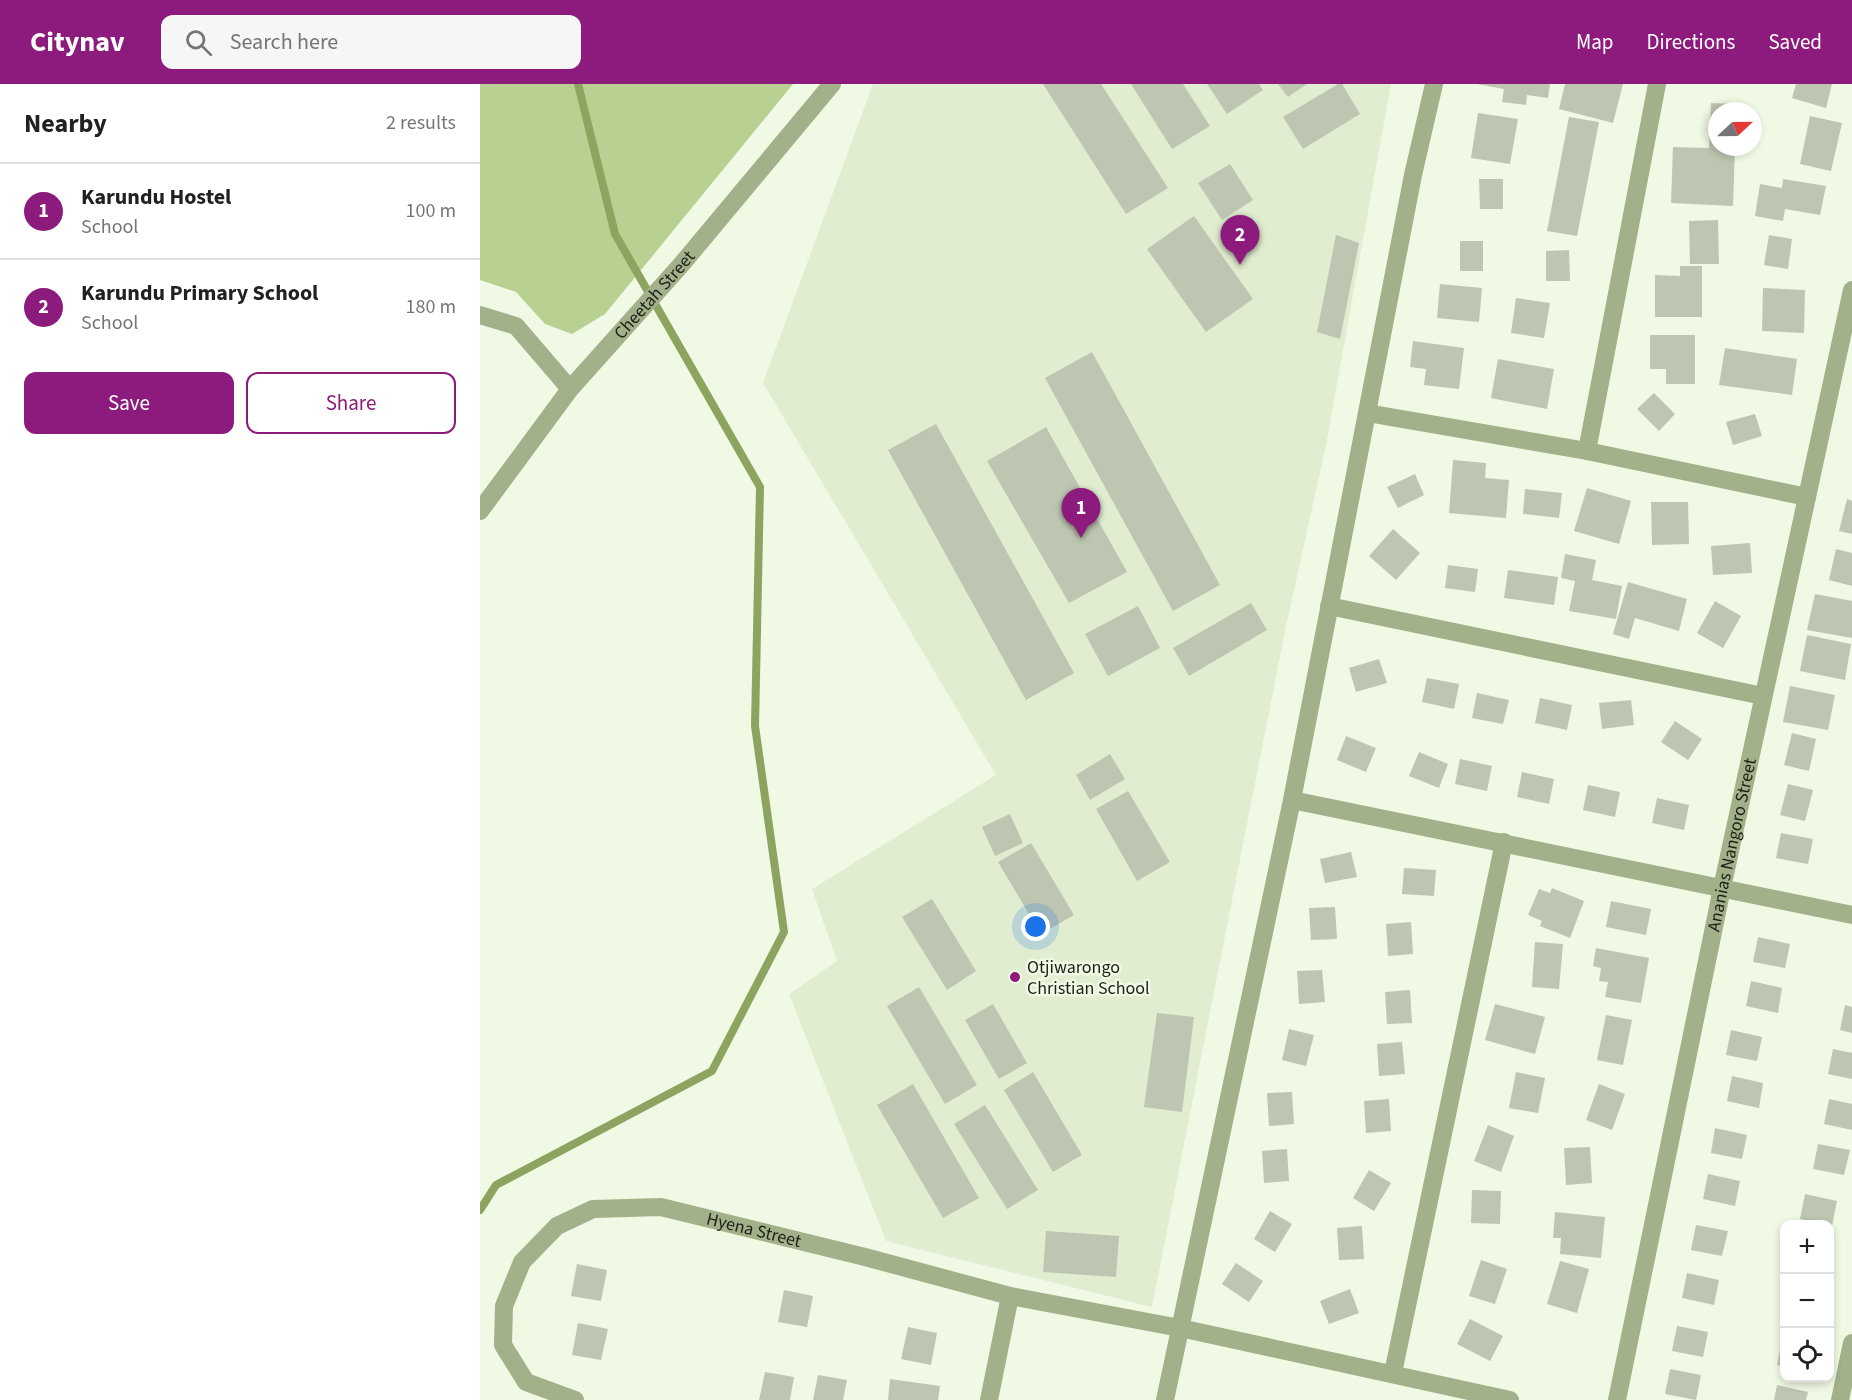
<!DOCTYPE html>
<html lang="en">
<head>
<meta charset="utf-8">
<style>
  :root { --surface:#fff; --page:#f6f6f6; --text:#202124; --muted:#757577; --line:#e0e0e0; --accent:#8d1b7d }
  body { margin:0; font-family:"Source Sans 3",sans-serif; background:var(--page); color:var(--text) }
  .controls { position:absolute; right:18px; bottom:18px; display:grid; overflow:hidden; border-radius:12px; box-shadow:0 3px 9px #0003 }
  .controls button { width:54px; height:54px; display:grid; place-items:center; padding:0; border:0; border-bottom:2px solid var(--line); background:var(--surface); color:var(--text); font:30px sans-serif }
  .compass { position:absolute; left:1228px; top:18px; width:54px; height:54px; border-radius:50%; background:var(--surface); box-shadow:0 3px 9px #0003; rotate:68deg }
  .you { position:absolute; left:556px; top:843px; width:21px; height:21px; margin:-15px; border:4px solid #fff; border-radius:50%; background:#1a73e8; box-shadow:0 0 0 9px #1a73e833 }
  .badge { display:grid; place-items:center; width:39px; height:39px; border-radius:50%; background:var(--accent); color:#fff; font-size:20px; font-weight:700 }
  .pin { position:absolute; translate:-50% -50px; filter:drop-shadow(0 2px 3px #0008) }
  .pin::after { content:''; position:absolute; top:32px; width:21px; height:18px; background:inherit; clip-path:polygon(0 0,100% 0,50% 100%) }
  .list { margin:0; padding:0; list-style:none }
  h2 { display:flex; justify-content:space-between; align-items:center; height:78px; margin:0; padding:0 24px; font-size:26px }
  h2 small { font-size:20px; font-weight:400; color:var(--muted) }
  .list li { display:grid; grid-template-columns:39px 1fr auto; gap:18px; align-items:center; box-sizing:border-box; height:96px; padding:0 24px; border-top:2px solid var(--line) }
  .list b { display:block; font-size:22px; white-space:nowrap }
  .list p { margin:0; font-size:20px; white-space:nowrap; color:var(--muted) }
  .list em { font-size:20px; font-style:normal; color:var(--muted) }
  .actions { display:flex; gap:12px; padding:18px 24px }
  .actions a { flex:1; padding:14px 0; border:2px solid var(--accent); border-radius:12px; text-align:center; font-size:21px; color:var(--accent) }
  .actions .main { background:var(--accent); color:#fff }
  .icon { flex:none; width:33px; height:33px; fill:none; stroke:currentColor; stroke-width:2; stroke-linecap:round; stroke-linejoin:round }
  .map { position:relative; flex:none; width:1372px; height:1316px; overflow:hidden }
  header { display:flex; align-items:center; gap:36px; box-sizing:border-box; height:84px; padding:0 30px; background:var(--accent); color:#fff }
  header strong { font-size:28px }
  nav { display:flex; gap:33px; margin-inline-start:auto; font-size:21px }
  .search { width:420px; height:54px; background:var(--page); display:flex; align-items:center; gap:15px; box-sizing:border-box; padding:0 21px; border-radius:12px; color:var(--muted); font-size:22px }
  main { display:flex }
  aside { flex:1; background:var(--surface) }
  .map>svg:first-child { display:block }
  .built { fill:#e1edd0 }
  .green { fill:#b9d093 }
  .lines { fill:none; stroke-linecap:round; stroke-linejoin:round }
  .stream { stroke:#8ca460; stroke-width:8 }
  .building { fill:#bec6b1 }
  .minor { stroke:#a2b18a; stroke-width:18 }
  .poi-dot { fill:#8d1b7d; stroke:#f0f9e3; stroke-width:2 }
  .labels { text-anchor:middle; stroke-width:5; stroke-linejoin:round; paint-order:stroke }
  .street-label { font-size:18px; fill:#1d2019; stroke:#f0f9e3 }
  .poi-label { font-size:18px; fill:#1d2019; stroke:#f0f9e3; text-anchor:start }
</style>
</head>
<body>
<header>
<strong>Citynav</strong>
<div class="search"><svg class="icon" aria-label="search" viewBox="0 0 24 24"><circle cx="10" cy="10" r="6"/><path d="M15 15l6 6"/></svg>Search here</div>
<nav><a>Map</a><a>Directions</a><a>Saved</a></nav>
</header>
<main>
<aside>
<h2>Nearby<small>2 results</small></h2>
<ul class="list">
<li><span class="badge">1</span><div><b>Karundu Hostel</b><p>School</p></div><em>100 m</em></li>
<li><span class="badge">2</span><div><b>Karundu Primary School</b><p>School</p></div><em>180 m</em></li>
</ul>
<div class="actions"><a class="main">Save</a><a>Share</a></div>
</aside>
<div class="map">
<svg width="1372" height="1316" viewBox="0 0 1372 1316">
  <rect width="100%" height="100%" fill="#f0f9e3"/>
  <polygon class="built" points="393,0 911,0 846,361 805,547 672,1223 406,1157 309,910 357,877 332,805 516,691 283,299"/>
  <polygon class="green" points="0,0 313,0 125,230 92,250 65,240 36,208 0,196"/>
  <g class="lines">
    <polyline class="stream" points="0,1126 16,1101 232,987 304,848 275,642 280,403 135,150 98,0"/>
  </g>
  <g class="building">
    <polygon points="563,0 621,0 688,104 646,130"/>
    <polygon points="651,0 703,0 730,42 692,65"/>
    <polygon points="727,0 779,0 783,6 747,30"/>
    <polygon points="798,0 827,0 808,13"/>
    <polygon points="858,0 862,0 880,30 823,65 803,33"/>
    <polygon points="997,0 1070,0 1068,14 1047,11 1046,21 1022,18 1024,5"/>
    <polygon points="1085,0 1143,0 1133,39 1079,25"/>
    <polygon points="1316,0 1352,0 1346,24 1312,14"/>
    <polygon points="1231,19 1257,20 1256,27 1237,27 1237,63 1255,63 1253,122 1191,119 1193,63 1229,64"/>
    <polygon points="998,29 1038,35 1030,80 991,74"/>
    <polygon points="1330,32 1362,39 1351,87 1320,80"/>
    <polygon points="1089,33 1119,38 1097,152 1067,147"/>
    <polygon points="750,80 773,116 742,136 718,99"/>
    <polygon points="999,95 1023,95 1023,125 1000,125"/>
    <polygon points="1303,95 1346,102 1340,131 1305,125 1303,137 1275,132 1280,100 1302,104"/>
    <polygon points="714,132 773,215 726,248 667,165"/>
    <polygon points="1238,136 1239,180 1210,180 1209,137"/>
    <polygon points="856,151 879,159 860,255 837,248"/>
    <polygon points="1289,151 1312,155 1308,185 1284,181"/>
    <rect x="980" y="157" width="23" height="30"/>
    <polygon points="1089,166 1090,197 1066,197 1066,167"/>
    <polygon points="1200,182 1222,182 1222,233 1175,233 1175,191 1200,192"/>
    <polygon points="960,200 1002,204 999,238 957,234"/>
    <polygon points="1283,204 1325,206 1324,249 1282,247"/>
    <polygon points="1036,214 1070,219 1064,254 1031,249"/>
    <polygon points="1170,251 1215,251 1215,300 1186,300 1186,285 1170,285"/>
    <polygon points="933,257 984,264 979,305 944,301 946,285 930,283"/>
    <polygon points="1245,264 1317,275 1312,311 1239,301"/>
    <polygon points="612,268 740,501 693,527 565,294"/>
    <polygon points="1018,275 1074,285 1067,325 1011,314"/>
    <polygon points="1174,309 1195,330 1179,347 1157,325"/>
    <polygon points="1275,330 1282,352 1253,361 1246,338"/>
    <polygon points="456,340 594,589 546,616 408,366"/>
    <polygon points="566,343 647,488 589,519 507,377"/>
    <polygon points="973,376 1006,379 1005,394 1029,396 1026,434 969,429"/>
    <polygon points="935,390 944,411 918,424 907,403"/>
    <polygon points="1107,404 1151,417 1139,460 1094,447"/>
    <polygon points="1045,405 1082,409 1079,434 1043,430"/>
    <polygon points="1367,415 1372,417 1372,450 1359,447"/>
    <polygon points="1171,418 1208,418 1209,460 1172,461"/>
    <polygon points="913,445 940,469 916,496 889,472"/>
    <polygon points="1270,459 1272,489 1233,491 1231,462"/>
    <polygon points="1356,465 1372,469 1372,502 1349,496"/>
    <polygon points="1085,470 1116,476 1112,496 1142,502 1136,535 1089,527 1095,497 1081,494"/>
    <polygon points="968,481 998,485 995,508 965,504"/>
    <polygon points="1028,486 1078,493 1074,521 1024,514"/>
    <polygon points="1148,498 1207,515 1199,547 1155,534 1149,555 1133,550"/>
    <polygon points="1335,510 1372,517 1372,554 1327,546"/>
    <polygon points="1235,517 1261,532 1243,564 1217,549"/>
    <polygon points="771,519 787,546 709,592 693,564"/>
    <polygon points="658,522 680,564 628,592 605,550"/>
    <polygon points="1327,551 1371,560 1365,596 1320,587"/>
    <polygon points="899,575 907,599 876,608 869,584"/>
    <polygon points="947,594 979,600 974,625 942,618"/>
    <polygon points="1310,602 1355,611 1348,646 1303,638"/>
    <polygon points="997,609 1029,616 1023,640 992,634"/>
    <polygon points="1060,614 1092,621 1087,646 1055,639"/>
    <polygon points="1151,616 1154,641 1122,645 1119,619"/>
    <polygon points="1195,637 1222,655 1208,676 1181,658"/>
    <polygon points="1312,649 1336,655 1329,687 1304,681"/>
    <polygon points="866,652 896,664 886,688 857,676"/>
    <polygon points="939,668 968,680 959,704 929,692"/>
    <polygon points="630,670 645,695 610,716 596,691"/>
    <polygon points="980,675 1012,682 1007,707 975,700"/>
    <polygon points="1042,688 1074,695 1069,720 1037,713"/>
    <polygon points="1308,700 1333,706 1325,737 1300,731"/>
    <polygon points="1108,701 1140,708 1135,733 1103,726"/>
    <polygon points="648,707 690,778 657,797 616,725"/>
    <polygon points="1177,714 1209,721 1204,746 1172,739"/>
    <polygon points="530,730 543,759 515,772 502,743"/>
    <polygon points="1301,749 1333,755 1328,780 1296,774"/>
    <polygon points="551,759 594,831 561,850 518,778"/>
    <polygon points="871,768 877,793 845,799 840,775"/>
    <polygon points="924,784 956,786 954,812 922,810"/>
    <polygon points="1072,804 1104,817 1090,854 1060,842 1062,837 1048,831 1059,805 1070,809"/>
    <polygon points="452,815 496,887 467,906 422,833"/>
    <polygon points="1131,817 1171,825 1166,851 1126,843"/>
    <polygon points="855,823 857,855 831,856 829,824"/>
    <polygon points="931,838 933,870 908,872 906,840"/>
    <polygon points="1278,853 1310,860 1305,884 1273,878"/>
    <polygon points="1055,858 1083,860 1079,905 1052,903"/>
    <polygon points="1116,864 1169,874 1161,919 1125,913 1128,898 1119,897 1121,884 1113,882"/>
    <polygon points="842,886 845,918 819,920 817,887"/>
    <polygon points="1271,897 1302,904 1298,929 1266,922"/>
    <polygon points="439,903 497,1001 465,1020 407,922"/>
    <polygon points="930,906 932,939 907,940 905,908"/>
    <polygon points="513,920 547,979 519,995 485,936"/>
    <polygon points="1015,920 1065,933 1055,970 1005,956"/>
    <polygon points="1365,921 1372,923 1372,949 1360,946"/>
    <polygon points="677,929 714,933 702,1028 664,1023"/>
    <polygon points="1126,931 1152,936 1143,981 1117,976"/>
    <polygon points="809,945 834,951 826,982 802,976"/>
    <polygon points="1251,946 1282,953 1277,977 1246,971"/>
    <polygon points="922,958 925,990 899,992 897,960"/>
    <polygon points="1353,965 1372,969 1372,995 1348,990"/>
    <polygon points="553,988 602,1071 573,1088 524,1006"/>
    <polygon points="1036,988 1065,994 1058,1029 1029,1024"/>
    <polygon points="1252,992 1283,999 1279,1024 1247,1017"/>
    <polygon points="433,1000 499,1114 463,1134 397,1021"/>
    <polygon points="1119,1000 1145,1010 1132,1046 1106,1036"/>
    <polygon points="812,1008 814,1040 789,1042 787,1009"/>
    <polygon points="909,1015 911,1047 886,1049 884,1017"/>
    <polygon points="1349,1015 1372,1020 1372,1046 1344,1040"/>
    <polygon points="505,1021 558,1106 527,1125 474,1040"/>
    <polygon points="1008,1041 1034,1052 1021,1088 994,1077"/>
    <polygon points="1235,1044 1267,1051 1262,1075 1231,1069"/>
    <polygon points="1338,1060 1370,1066 1364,1091 1333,1085"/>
    <polygon points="1110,1063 1112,1099 1086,1101 1084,1064"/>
    <polygon points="807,1065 809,1097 784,1099 782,1067"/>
    <polygon points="889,1086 911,1099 894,1127 873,1114"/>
    <polygon points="1228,1090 1260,1097 1255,1122 1223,1115"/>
    <polygon points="992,1106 1021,1107 1020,1140 991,1139"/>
    <polygon points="1325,1110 1357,1117 1352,1142 1320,1135"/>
    <polygon points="790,1127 812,1140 795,1168 774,1155"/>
    <polygon points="1075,1128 1125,1133 1121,1174 1080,1170 1081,1154 1073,1154"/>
    <polygon points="1216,1141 1248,1147 1242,1172 1211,1166"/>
    <polygon points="882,1142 884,1175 859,1176 857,1144"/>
    <polygon points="566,1147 639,1152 636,1193 563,1188"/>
    <polygon points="1001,1176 1027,1185 1015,1220 989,1212"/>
    <polygon points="1080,1177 1109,1185 1097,1229 1067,1220"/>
    <polygon points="756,1179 783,1197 769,1218 742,1200"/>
    <polygon points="97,1180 127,1186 121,1217 91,1212"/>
    <polygon points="1207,1189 1239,1196 1234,1221 1202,1214"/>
    <polygon points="870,1205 879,1229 849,1240 840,1217"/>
    <polygon points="304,1206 333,1212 327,1243 298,1238"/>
    <polygon points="990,1235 1023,1252 1010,1277 977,1260"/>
    <polygon points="98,1239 128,1245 121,1276 92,1271"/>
    <polygon points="1197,1242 1228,1248 1223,1273 1192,1267"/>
    <polygon points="428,1243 457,1249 451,1281 421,1275"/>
    <polygon points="1302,1256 1304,1256 1304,1282 1297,1281"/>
    <polygon points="1190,1285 1221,1291 1216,1316 1185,1310"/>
    <polygon points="285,1288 314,1293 310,1316 279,1316"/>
    <polygon points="338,1291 367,1296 363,1316 333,1316"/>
    <polygon points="410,1295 460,1302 458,1316 408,1316"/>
    <polygon points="1297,1301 1328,1308 1326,1316 1294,1316"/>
  </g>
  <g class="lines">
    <g class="minor">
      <polyline points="0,231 36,242 90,305"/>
      <polyline points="887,329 1107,367 1327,413"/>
      <polyline points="1107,367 1177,0"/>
      <path id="s1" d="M0,427L90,305L201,181L352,0"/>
      <polyline points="849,522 1283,612"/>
      <polyline points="812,716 1372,831"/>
      <polyline points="913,1289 1024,758"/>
      <path id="s2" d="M95,1316L46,1298L23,1261L24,1222L42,1178L77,1142L113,1125L181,1123L385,1173L530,1212L700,1244L1030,1316"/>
      <polyline points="509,1316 530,1212"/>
      <polyline points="685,1316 812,716 933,91 954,0"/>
      <path id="s3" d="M1137,1316L1242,804L1372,206"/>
      <polyline points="1360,1316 1372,1259"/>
    </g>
  </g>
  <circle class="poi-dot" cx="535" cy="893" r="6"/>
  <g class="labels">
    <g class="street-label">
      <text dy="6" stroke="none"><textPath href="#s1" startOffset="278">Cheetah Street</textPath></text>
      <text dy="6" stroke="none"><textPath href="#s3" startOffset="567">Ananias Nangoro Street</textPath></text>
      <text dy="6" stroke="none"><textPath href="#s2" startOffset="436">Hyena Street</textPath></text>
    </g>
    <g class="poi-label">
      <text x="547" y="889">Otjiwarongo<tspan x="547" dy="21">Christian School</tspan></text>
    </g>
  </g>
</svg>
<div class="controls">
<button>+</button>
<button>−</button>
<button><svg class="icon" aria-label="locate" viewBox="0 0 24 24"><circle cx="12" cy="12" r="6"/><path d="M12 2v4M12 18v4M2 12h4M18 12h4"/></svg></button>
</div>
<svg class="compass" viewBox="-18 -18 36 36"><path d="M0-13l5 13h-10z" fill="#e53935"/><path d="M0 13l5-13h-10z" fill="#757577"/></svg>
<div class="you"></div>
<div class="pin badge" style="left:601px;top:454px">1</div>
<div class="pin badge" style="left:760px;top:181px">2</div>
</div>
</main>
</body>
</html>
